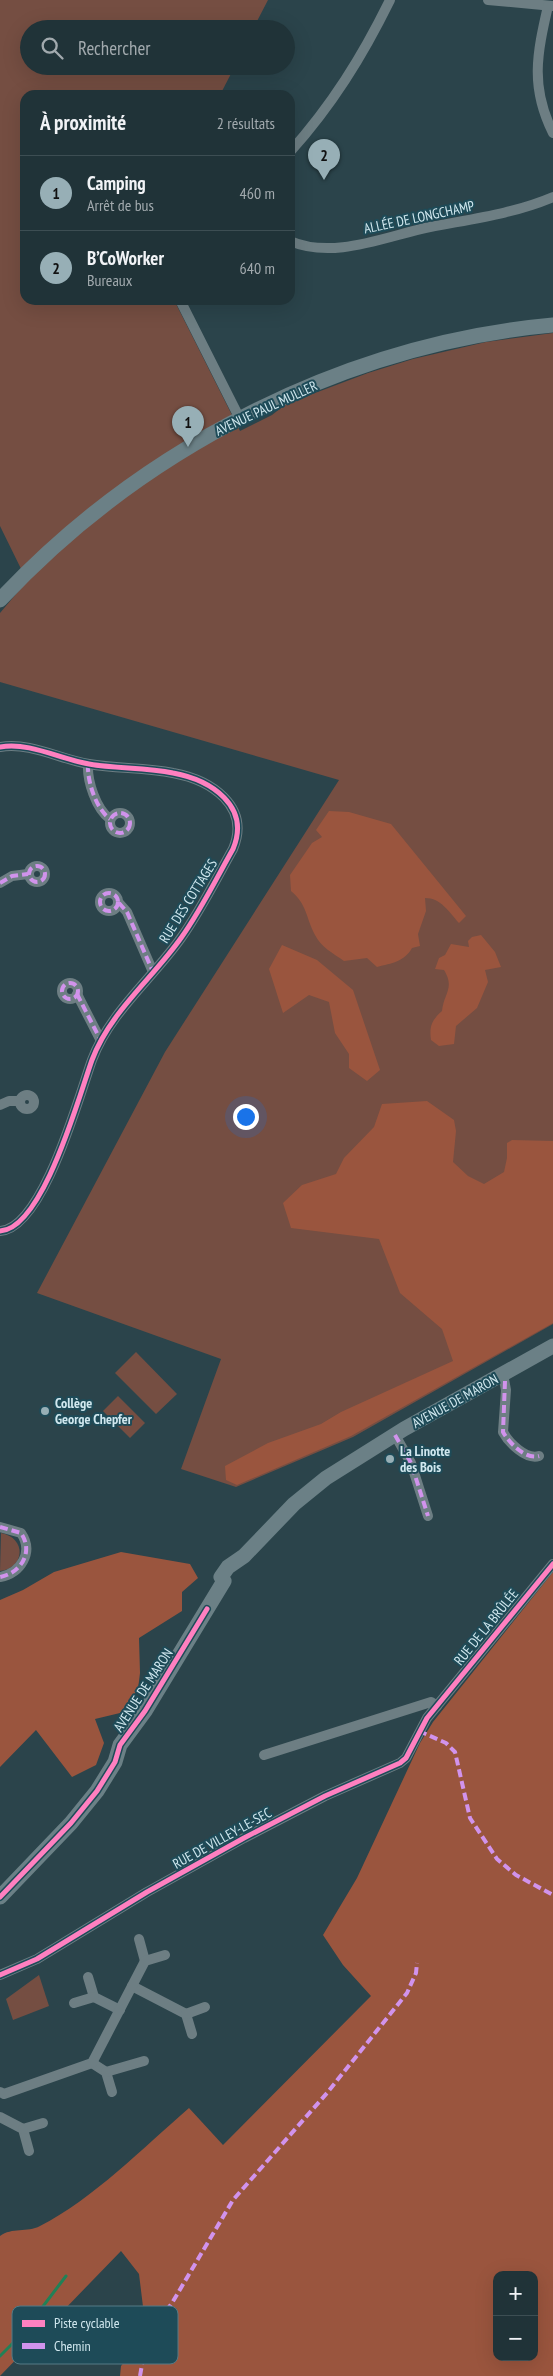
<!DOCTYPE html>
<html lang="fr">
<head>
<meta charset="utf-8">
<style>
  :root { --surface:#203338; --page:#2d3f43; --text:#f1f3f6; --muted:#a2aaae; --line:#3d4e53; --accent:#97afb6 }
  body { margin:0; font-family:"PT Sans Narrow",sans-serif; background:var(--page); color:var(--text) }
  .controls { position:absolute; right:15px; bottom:15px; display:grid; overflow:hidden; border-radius:10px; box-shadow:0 5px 20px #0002 }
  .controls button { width:45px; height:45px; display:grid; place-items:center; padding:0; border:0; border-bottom:1px solid var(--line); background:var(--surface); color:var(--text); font:25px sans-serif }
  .you { position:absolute; left:245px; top:1116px; width:18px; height:18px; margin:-12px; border:4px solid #fff; border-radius:50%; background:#1a73e8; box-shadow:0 0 0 8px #1a73e833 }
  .badge { display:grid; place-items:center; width:32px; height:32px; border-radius:50%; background:var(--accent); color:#111; font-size:16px; font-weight:700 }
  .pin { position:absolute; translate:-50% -41px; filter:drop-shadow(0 1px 2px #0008) }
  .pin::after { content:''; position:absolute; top:26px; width:18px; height:15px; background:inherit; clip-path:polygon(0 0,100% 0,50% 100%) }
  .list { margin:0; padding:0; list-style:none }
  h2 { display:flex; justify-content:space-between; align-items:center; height:65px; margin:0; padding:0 20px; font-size:21px }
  h2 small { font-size:16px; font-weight:400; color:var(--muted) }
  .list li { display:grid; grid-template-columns:32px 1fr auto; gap:15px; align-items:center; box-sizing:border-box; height:75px; padding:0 20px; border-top:1px solid var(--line) }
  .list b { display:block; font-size:19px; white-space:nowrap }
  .list p { margin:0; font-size:16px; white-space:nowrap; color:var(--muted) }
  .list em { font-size:16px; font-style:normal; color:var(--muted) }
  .icon { flex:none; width:28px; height:28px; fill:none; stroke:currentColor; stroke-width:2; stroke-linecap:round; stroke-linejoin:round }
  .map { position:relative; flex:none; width:553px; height:2376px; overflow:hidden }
  .search { position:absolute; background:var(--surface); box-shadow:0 5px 20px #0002; left:20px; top:20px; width:275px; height:55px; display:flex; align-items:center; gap:12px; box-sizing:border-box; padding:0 18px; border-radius:28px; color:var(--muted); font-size:19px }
  .panel { position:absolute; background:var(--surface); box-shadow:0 5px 20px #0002; left:20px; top:90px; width:275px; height:215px; border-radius:15px }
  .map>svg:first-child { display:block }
  .green { fill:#754e42 }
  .forest { fill:#9a553e; fill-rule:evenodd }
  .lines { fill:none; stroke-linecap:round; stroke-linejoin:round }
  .stream { stroke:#218157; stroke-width:3 }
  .street { stroke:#6d7e83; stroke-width:10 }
  .secondary { stroke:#6b8086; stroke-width:15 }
  .quiet { stroke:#d193ec; stroke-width:4; stroke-dasharray:8 4; stroke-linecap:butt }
  .cycleway-casing { stroke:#1e4b58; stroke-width:8 }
  .cycleway { stroke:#ff80c0; stroke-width:5 }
  .poi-dot { fill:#97afb6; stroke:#1e4b58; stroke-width:2 }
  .labels { text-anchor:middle; stroke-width:4; stroke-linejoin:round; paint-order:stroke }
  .street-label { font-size:14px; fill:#d1e8ef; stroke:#1e4b58 }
  .poi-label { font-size:14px; font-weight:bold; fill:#d1e8ef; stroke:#1e4b58; text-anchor:start }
  .key { fill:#1e4b58; stroke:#547a85; stroke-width:1 }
  .key-label { font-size:14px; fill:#d1e8ef }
</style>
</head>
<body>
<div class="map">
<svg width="553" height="2376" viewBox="0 0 553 2376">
  <rect width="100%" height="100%" fill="#2b444b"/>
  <g class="green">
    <polygon points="0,0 268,0 253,29 29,29 29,66 235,66 220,95 25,95 25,300 174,300 240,431 272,415 286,404 368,373 413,359 486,342 553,333 553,1324 353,1437 236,1487 181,1469 221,1359 37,1293 165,1052 339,780 0,682 0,613 27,581 0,526"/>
    <polygon points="136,1352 177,1394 156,1414 115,1373"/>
    <polygon points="118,1396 145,1423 130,1438 103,1411"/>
    <path d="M1,1533C27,1538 25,1568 0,1571Z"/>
    <polygon points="39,1975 49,2006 13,2020 6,1999"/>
  </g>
  <g class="forest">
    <path d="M329,811L349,812L391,824L466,916L459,923C449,912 441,898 425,898L426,911L418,934L420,946L412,948C404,962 392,963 377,967L367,958L344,961C334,954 321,947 315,935C306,918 307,904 291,891L290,875L312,843L322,837L316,830Z"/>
    <path d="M481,935L495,952L501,967L485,970L488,982L477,1008L456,1026L454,1044L439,1046L431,1040C429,1026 432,1020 442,1011C444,993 455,988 444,970L435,969L439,958L445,955L451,944L469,947L468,941L472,937Z"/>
    <polygon points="282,945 317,960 353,990 380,1070 367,1081 349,1068 349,1054 335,1033 329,1002 309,995 283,1013 269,969"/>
    <polygon points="427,1101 454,1120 456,1131 453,1162 468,1176 484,1184 504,1172 507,1158 507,1143 512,1140 553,1141 553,1323 351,1436 237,1485 226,1480 225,1466 268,1443 321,1424 341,1412 453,1361 442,1329 400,1293 379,1239 291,1228 283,1203 302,1185 336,1174 344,1158 374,1127 382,1104"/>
    <polygon points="121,1552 190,1564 198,1578 182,1592 182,1611 139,1638 140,1673 138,1689 120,1713 95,1719 104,1743 96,1765 72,1777 36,1730 0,1767 0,1600 23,1590 54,1572"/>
    <path d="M553,1572V2376H120L121,2366L135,2349L145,2323L139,2274L121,2251L0,2376V2236C12,2227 27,2233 40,2226C93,2199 144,2147 189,2108L223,2145L371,1996L343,1965L323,1935L357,1878L420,1743L433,1722ZM497,2275H534V2357H497Z"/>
  </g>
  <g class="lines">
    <polyline class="stream" points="0,2356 22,2334 66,2276"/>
    <g class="street">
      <polyline points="488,0 553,6"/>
      <path d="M548,6C537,54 530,87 553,133"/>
      <path d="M290,152C332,105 362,57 390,0"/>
      <path d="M290,241C334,260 386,236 430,227C471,219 513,214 553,197"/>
      <polyline points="180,300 240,419"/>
      <path d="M0,747C31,742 59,759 89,764C117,769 145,767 173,773C211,780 251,806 233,849C216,879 201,910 181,938C152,979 110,1012 92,1060C79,1096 43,1229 0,1231"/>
      <path d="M88,764C87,781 96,809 110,819"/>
      <circle cx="120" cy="823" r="10"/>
      <circle cx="37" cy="874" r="8"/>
      <polyline points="0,883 12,876 28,874"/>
      <circle cx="109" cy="902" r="9"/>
      <polyline points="119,903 127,912 153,972"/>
      <circle cx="70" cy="991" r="8"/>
      <polyline points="77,994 100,1039"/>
      <circle cx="27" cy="1102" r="7"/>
      <polyline points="0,1105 9,1101 20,1101"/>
      <path d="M503,1374L506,1390L503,1432C509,1443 526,1460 539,1456"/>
      <polyline points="395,1435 411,1463 428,1516"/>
      <path d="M0,1527L21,1533C34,1552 21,1573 0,1577"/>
      <polyline points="264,1755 431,1702 437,1706"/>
      <polyline points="139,1939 145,1961"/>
      <polyline points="0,1975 37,1959 147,1892 244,1838 325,1796 400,1763 406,1758 427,1718 553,1564"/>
      <polyline points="88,1977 94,1997 120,2010"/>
      <polyline points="132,1986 186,2014 192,2034"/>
      <polyline points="74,2003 94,1997"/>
      <polyline points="186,2014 205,2007"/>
      <polyline points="92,2063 106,2072 112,2092"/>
      <polyline points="106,2072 144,2061"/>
      <polyline points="0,2092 4,2094 92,2063 145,1961 165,1955"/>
      <polyline points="0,2117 23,2129 29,2151"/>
      <polyline points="23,2129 43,2123"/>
    </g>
    <g class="secondary">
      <path d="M0,600C142,448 344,344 553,325"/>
      <polyline points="0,1897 71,1823 97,1791 115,1762 120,1745 145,1711 224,1581 221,1577 228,1567 244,1556 294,1504 326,1478 404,1429 553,1346"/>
    </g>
    <g class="quiet">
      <path d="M88,764C87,781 96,809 110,819"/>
      <circle cx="120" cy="823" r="10"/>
      <circle cx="37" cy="874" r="8"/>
      <polyline points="0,883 12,876 28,874"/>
      <circle cx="109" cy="902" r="9"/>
      <polyline points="119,903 127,912 153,972"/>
      <circle cx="70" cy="991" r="8"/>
      <polyline points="77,994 100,1039"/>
      <path d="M505,1381L503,1432C509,1443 526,1460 539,1456"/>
      <polyline points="395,1435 411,1463 428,1516"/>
      <path d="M0,1527L21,1533C34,1552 21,1573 0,1577"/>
      <polyline points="419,1731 446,1743 455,1752 470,1818 497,1859 516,1875 553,1895"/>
      <polyline points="140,2376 147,2336 172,2303 233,2200 327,2093 407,1993 416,1973 417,1963"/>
    </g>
    <defs>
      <g id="cycleway">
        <path d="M0,747C31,742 59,759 89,764C117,769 145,767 173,773C211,780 251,806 233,849C216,879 201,910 181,938C152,979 110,1012 92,1060C79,1096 43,1229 0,1231"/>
        <polyline points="0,1897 71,1823 97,1791 115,1762 120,1745 145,1711 207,1609"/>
        <polyline points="0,1975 37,1959 147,1892 244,1838 325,1796 400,1763 406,1758 427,1718 553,1564"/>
      </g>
    </defs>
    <use href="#cycleway" class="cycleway-casing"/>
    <use href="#cycleway" class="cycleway"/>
  </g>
  <g class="poi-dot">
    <circle cx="45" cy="1411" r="5"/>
    <circle cx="390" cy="1459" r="5"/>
  </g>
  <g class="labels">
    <g class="street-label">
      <text transform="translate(419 217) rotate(-12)" y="5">ALLÉE DE LONGCHAMP</text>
      <text transform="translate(266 408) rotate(-25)" y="5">AVENUE PAUL MULLER</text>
      <text transform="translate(188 901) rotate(-58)" y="5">RUE DES COTTAGES</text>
      <text transform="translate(455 1401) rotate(-29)" y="5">AVENUE DE MARON</text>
      <text transform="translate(486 1627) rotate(-51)" y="5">RUE DE LA BRÛLÉE</text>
      <text transform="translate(143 1690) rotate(-57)" y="5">AVENUE DE MARON</text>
      <text transform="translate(222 1838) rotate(-29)" y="5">RUE DE VILLEY-LE-SEC</text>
    </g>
    <g class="poi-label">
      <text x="55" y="1408">Collège<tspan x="55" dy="16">George Chepfer</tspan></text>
      <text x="400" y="1456">La Linotte<tspan x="400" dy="16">des Bois</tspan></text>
    </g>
  </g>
  <rect x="12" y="2306" width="166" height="58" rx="8" class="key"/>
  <rect x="22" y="2320" width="23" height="7" fill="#ff80c0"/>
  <rect x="22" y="2343" width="23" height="6" fill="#d193ec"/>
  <g class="key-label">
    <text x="54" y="2328">Piste cyclable</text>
    <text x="54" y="2351">Chemin</text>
  </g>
</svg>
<div class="controls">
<button>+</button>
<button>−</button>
</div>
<div class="you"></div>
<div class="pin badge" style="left:188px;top:447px">1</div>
<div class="pin badge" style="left:324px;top:180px">2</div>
<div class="search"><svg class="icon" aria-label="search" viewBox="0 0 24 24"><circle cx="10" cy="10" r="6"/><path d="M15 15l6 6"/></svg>Rechercher</div>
<section class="panel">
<h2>À proximité<small>2 résultats</small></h2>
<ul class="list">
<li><span class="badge">1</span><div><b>Camping</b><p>Arrêt de bus</p></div><em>460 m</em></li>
<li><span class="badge">2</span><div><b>B’CoWorker</b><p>Bureaux</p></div><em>640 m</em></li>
</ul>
</section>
</div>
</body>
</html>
